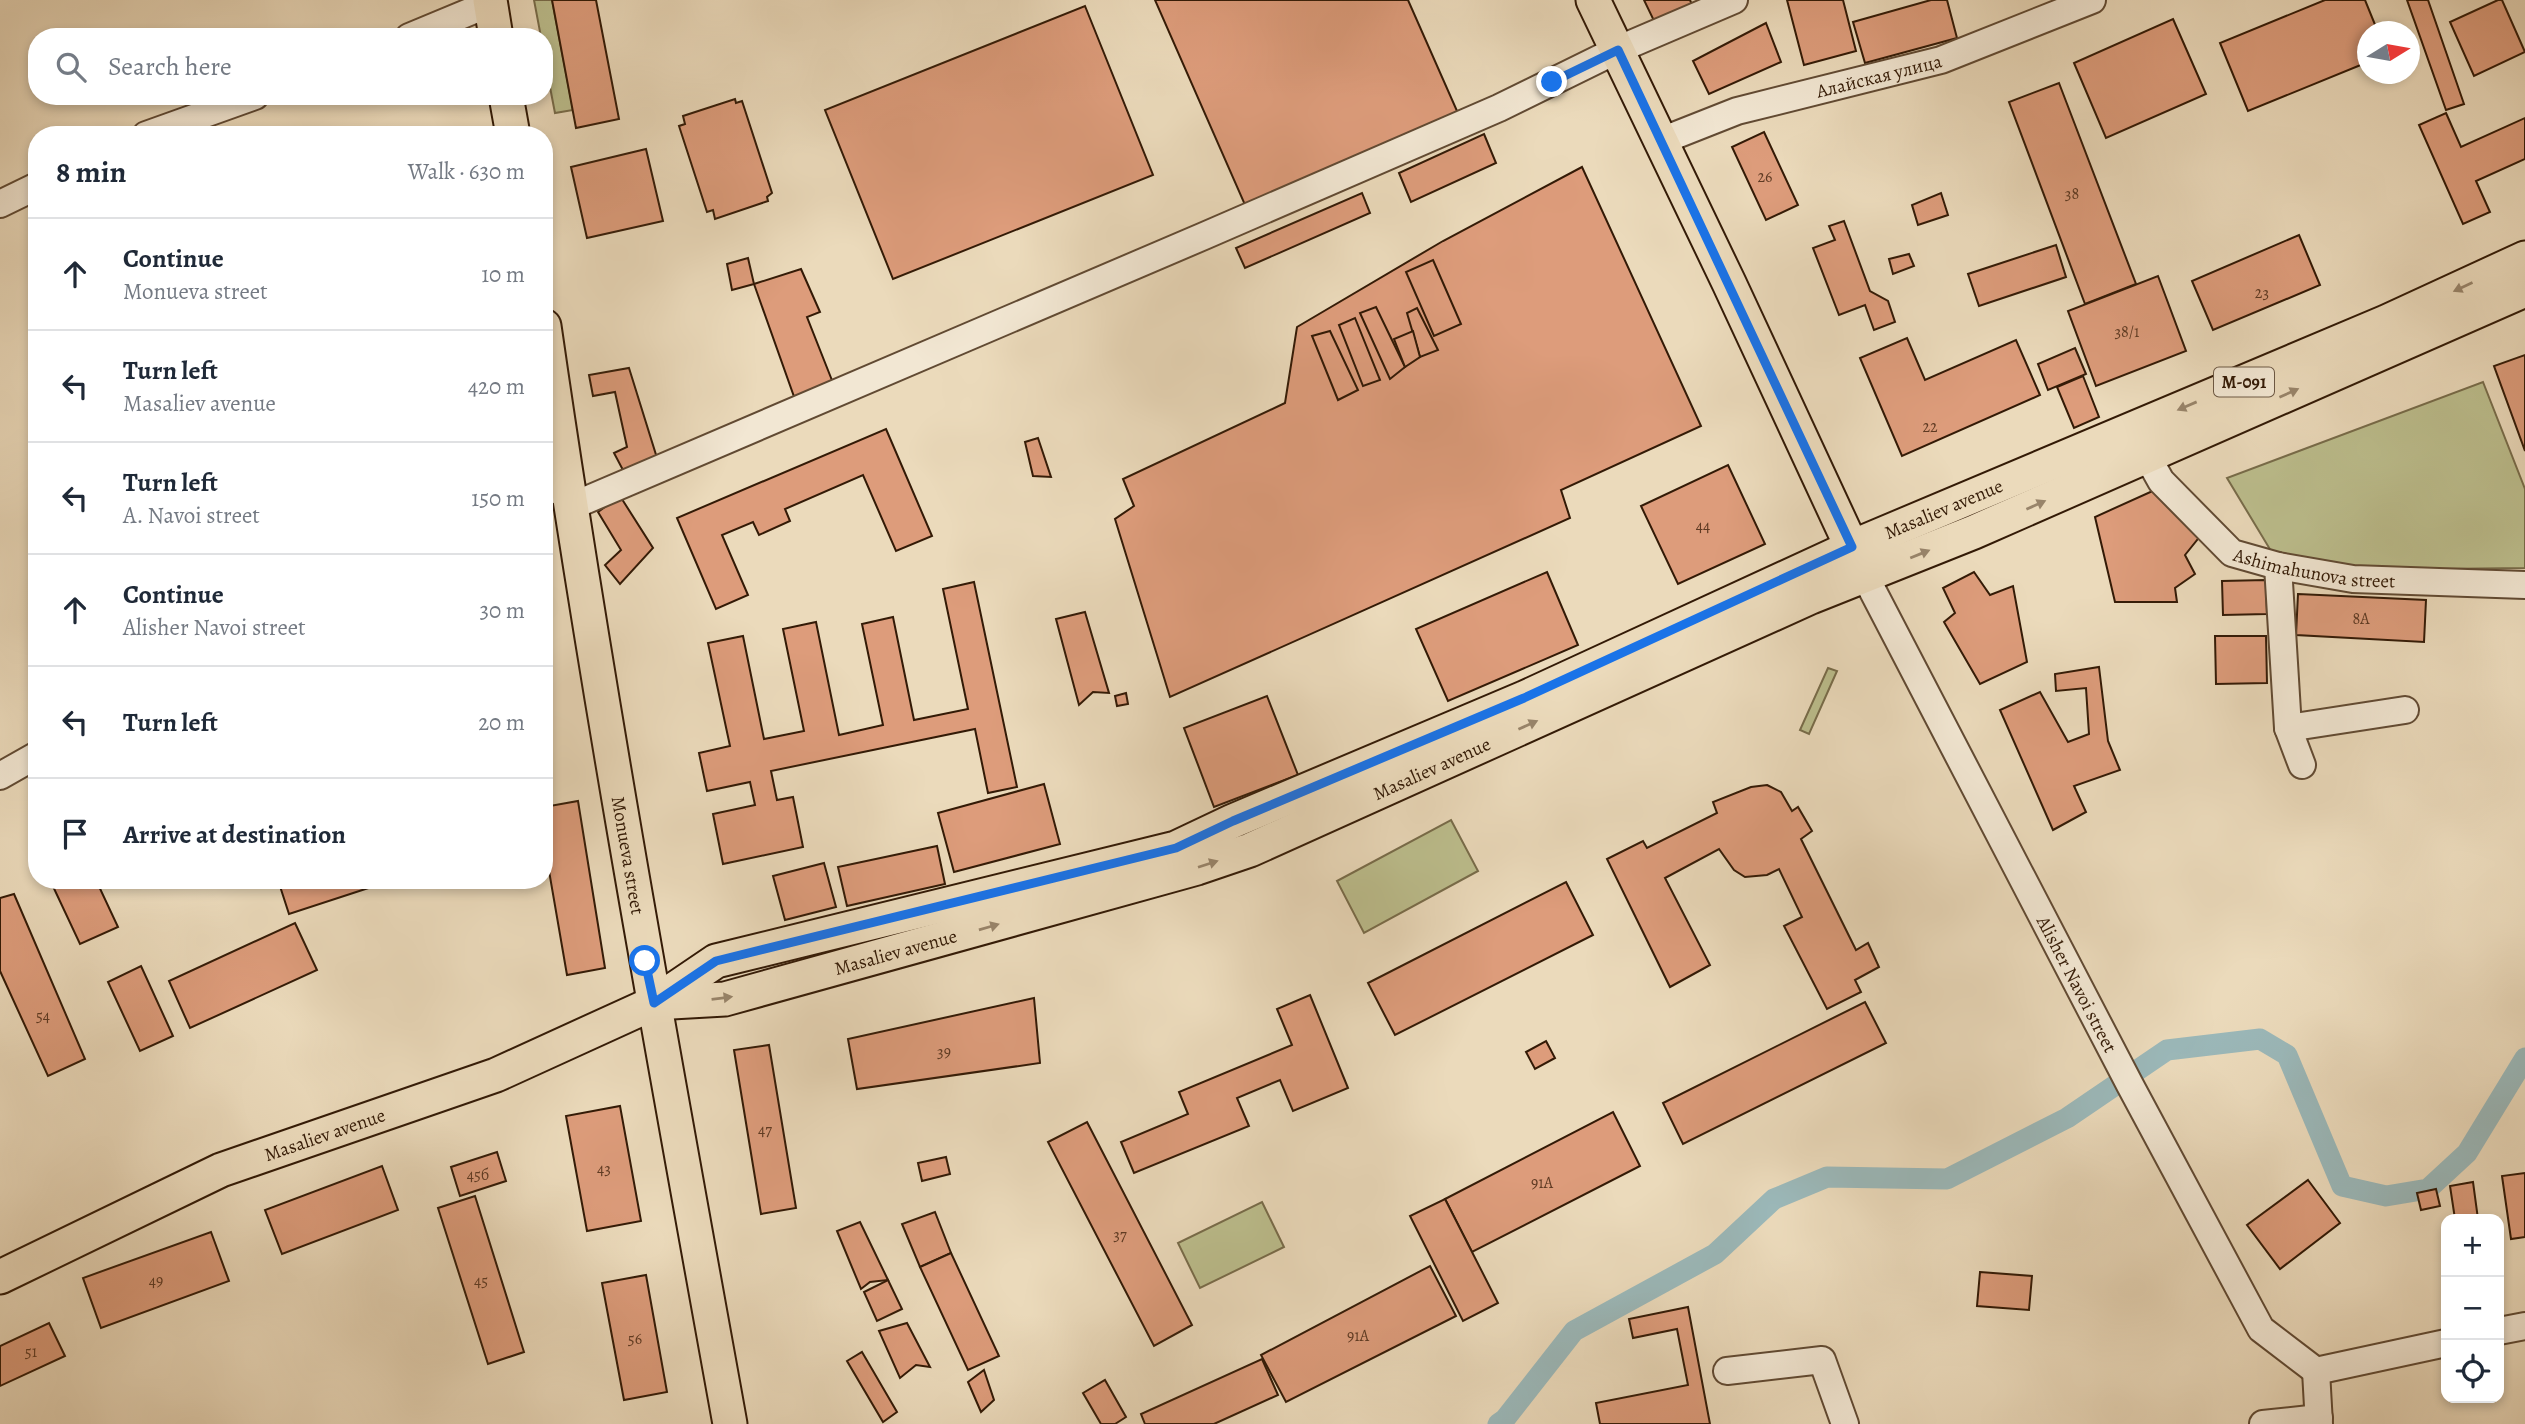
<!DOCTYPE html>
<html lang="en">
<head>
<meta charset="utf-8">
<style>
  :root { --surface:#fff; --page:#f6f6f7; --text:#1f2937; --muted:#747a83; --line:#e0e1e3 }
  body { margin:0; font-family:Alegreya,serif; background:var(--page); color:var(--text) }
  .controls { position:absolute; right:21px; bottom:21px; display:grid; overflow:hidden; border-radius:14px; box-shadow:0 4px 10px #0003 }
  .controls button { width:63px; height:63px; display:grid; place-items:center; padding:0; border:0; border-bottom:2px solid var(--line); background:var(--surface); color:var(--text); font:35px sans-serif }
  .compass { position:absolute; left:2357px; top:21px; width:63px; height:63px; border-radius:50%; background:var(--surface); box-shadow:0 4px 10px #0003; rotate:79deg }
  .stop { position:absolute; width:21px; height:21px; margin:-16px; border:5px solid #1a73e8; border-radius:50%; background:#fff }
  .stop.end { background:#1a73e8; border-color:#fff; box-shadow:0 2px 7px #0008 }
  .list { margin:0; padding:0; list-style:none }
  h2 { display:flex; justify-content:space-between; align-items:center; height:91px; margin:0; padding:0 28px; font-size:30px }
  h2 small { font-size:23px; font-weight:400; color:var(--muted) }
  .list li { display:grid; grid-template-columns:46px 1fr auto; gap:21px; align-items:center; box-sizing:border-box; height:112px; padding:0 28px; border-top:2px solid var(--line) }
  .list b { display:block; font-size:26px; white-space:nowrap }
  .list p { margin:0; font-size:23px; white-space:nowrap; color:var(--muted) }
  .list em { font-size:23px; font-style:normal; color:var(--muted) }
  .icon { flex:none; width:38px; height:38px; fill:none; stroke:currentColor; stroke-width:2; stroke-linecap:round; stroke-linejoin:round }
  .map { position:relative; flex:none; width:2525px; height:1424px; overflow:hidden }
  .search { position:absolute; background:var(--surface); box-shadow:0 4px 10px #0003; left:28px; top:28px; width:525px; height:77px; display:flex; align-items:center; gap:18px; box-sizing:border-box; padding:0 24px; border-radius:28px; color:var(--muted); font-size:26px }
  .panel { position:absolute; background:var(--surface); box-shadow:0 4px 10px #0003; left:28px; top:126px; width:525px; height:763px; border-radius:28px }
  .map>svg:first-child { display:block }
  .green { fill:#bcbe8d; stroke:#786c4a; stroke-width:2 }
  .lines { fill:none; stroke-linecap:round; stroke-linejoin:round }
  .canal { stroke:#9bb8b9; stroke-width:21 }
  .building { fill:#dd9c7b; stroke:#331a06; stroke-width:2 }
  .minor-casing { stroke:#614a33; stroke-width:30 }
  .major-casing { stroke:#331a06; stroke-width:37 }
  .minor { stroke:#f2e7d3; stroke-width:26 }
  .major { stroke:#ebdabb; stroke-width:33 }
  .oneway { fill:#98846a }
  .route { stroke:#1a73e8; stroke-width:9 }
  .labels { text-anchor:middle; stroke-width:7; stroke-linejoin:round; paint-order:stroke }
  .number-label { font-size:16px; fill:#5e3a23 }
  .shield { fill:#f2e7d3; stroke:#6c5844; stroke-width:2 }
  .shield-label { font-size:18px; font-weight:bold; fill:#331a06 }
  .street-label { font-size:19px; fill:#331a06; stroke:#f2e7d3 }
</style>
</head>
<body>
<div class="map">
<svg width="2525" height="1424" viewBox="0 0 2525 1424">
  <rect width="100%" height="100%" fill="#ebdabb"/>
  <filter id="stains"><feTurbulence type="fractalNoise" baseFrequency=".00286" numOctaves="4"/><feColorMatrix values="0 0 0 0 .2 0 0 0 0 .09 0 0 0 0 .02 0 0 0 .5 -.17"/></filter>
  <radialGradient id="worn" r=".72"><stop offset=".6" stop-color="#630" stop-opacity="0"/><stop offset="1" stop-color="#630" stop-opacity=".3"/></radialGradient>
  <g class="green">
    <polygon points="534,0 552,0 573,110 555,113 544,56 544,37 541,37"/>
    <polygon points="2483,382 2525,489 2525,568 2344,570 2271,551 2227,478"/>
    <polygon points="1828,668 1837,671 1809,734 1800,730"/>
    <polygon points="1451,820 1478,871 1364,933 1337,881"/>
    <polygon points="1262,1202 1284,1247 1200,1288 1178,1243"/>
  </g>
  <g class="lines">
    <polyline class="canal" points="1498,1424 1505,1419 1574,1331 1715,1254 1774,1199 1827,1177 1947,1179 2067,1118 2167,1050 2260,1039 2287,1055 2342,1186 2386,1196 2428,1189 2467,1153 2525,1058"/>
  </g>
  <g class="building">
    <polygon points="552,0 596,0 619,119 576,128"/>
    <polygon points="1155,0 1408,0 1461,120 1249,214"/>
    <polygon points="1644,0 1690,0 1693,7 1656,25"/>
    <polygon points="1787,0 1843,0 1856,51 1804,65"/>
    <polygon points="1931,0 1947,0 1957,38 1865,63 1853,22"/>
    <polygon points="2325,0 2365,0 2378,32 2368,32 2368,62 2248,111 2220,43"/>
    <polygon points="2407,0 2428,0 2464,104 2446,110"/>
    <polygon points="2498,0 2502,0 2525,52 2474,76 2450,22"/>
    <polygon points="1085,6 1153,175 893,279 825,110"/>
    <polygon points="2173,19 2206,94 2106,138 2074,63"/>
    <polygon points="1766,23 1781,62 1709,94 1693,61"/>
    <polygon points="2059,83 2136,284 2085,304 2009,102"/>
    <polygon points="735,99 736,103 742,101 772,193 767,197 768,201 715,219 713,210 707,212 679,126 685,124 683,116"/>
    <polygon points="2446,113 2461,147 2525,118 2525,159 2476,181 2490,212 2463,224 2419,125"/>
    <polygon points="1764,132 1798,205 1766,220 1732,147"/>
    <polygon points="1484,134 1496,163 1411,202 1399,173"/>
    <polygon points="646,149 663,221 587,238 571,167"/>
    <polygon points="1582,167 1701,426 1561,490 1570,518 1170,697 1115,519 1134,506 1123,479 1285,403 1297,327 1443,241"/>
    <polygon points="1362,193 1370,213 1245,268 1236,248"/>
    <polygon points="1941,193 1948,215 1918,225 1912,205"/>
    <polygon points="1844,221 1870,291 1888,301 1895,322 1874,330 1865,305 1839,315 1813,248 1835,240 1829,226"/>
    <polygon points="2299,235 2320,285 2213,330 2192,281"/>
    <polygon points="2056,245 2066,277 1979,306 1968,274"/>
    <polygon points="1909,254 1914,266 1893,274 1889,259"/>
    <polygon points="748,258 754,284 732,290 727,264"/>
    <polygon points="1433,260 1461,324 1434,336 1406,272"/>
    <polygon points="801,269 820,312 807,317 837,393 797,405 754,284"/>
    <polygon points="2158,276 2186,351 2096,386 2068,311"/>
    <polygon points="1376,307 1405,367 1390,379 1360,313"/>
    <polygon points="1417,308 1438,350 1420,357 1407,313"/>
    <polygon points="1355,318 1380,380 1363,386 1339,325"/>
    <polygon points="1330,331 1358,390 1338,400 1312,336"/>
    <polygon points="1413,331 1420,357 1405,367 1394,339"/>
    <polygon points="1907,338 1925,380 2016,340 2040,395 1902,456 1860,358"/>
    <polygon points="2075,348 2086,374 2048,390 2038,364"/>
    <polygon points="2525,355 2525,451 2494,366"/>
    <polygon points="629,368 657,458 624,472 614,453 627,447 615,392 593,396 589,375"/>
    <polygon points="2083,376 2099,417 2074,428 2057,387"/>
    <polygon points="886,429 932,536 896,551 863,475 785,509 790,521 759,535 753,522 722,535 748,595 716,609 677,518"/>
    <polygon points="1038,438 1051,477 1033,476 1025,442"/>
    <polygon points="1728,465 1765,544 1678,584 1641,506"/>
    <polygon points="2157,489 2201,535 2185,555 2195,574 2175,588 2177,602 2115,602 2095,517"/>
    <polygon points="620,496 653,548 620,584 605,565 621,550 598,512"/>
    <polygon points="1547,572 1578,645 1448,701 1416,629"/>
    <polygon points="1974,572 1990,595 2013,586 2027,662 1980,684 1944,622 1955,613 1943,588"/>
    <polygon points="2266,580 2267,614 2223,615 2222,581"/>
    <polygon points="974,582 1017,787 988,793 975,729 771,771 777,800 793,797 803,847 723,864 713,814 755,805 750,782 707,791 699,753 730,746 708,643 743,636 764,739 804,731 783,629 816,622 839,735 883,725 862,624 893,617 914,720 968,709 943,589"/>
    <polygon points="2298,594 2426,600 2424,642 2296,635"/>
    <polygon points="1085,612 1109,693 1093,692 1079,705 1056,619"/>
    <polygon points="2215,636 2266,636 2267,683 2216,684"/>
    <polygon points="2099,667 2108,741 2120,770 2074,786 2086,812 2053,830 2000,710 2040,692 2068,742 2089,734 2086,688 2056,691 2055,674"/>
    <polygon points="1126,693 1128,704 1117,706 1115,696"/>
    <polygon points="1267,696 1298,775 1214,807 1184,728"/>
    <polygon points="1044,784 1060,844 954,872 938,813"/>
    <polygon points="1767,785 1781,792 1792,811 1798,807 1812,831 1801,839 1856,950 1868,943 1879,967 1855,980 1861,992 1827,1009 1784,926 1802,917 1779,869 1767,875 1745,877 1734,870 1719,849 1665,878 1710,965 1670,987 1607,859 1643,841 1647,848 1717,813 1713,802 1751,787"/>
    <polygon points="578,801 605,968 567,975 544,842 544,807"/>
    <polygon points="937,846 945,884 847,906 838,867"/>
    <polygon points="824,863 836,907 785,920 773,876"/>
    <polygon points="50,880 96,880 118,927 80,944"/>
    <polygon points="278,880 393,880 289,914"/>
    <polygon points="1566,882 1593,935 1395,1035 1368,983"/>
    <polygon points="14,894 85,1059 48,1076 0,971 0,898"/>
    <polygon points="295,923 317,970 190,1028 169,981"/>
    <polygon points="141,966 173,1036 140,1051 108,982"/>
    <polygon points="1310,995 1348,1088 1293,1111 1280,1080 1237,1098 1249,1126 1134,1173 1121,1142 1188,1114 1179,1092 1292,1045 1277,1009"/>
    <polygon points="1034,998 1040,1063 857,1089 848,1039"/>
    <polygon points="1865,1002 1886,1043 1683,1144 1663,1103"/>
    <polygon points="1546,1041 1555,1058 1535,1069 1526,1052"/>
    <polygon points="769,1045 796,1208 761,1214 734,1050"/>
    <polygon points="620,1106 641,1221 587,1231 566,1116"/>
    <polygon points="1613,1112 1640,1166 1472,1252 1445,1199"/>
    <polygon points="1087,1122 1192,1325 1154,1346 1048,1142"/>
    <polygon points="497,1152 506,1181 460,1196 451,1167"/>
    <polygon points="946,1157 950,1174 922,1181 918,1163"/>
    <polygon points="382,1166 398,1210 282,1254 265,1210"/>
    <polygon points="2525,1173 2525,1237 2511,1239 2502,1176"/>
    <polygon points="2308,1180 2340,1223 2280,1269 2247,1225"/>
    <polygon points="2473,1182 2478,1219 2455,1219 2450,1186"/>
    <polygon points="2436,1189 2440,1206 2421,1210 2417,1193"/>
    <polygon points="475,1196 524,1352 488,1364 438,1208"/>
    <polygon points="1445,1199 1498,1303 1463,1321 1410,1216"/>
    <polygon points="935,1212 951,1253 920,1267 902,1224"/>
    <polygon points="860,1222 888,1280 870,1282 861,1289 837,1231"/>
    <polygon points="211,1232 229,1281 101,1328 83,1278"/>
    <polygon points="951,1253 999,1356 968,1370 920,1267"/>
    <polygon points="1430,1266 1456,1316 1286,1402 1261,1355"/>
    <polygon points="1980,1272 2032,1276 2029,1310 1977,1306"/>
    <polygon points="646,1275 667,1392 624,1400 602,1283"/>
    <polygon points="888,1280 902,1309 877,1321 864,1292"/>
    <polygon points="1688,1307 1710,1424 1600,1424 1596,1403 1688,1385 1677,1329 1633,1338 1629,1319"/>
    <polygon points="49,1323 65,1356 0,1386 0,1346"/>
    <polygon points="907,1323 930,1367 916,1365 900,1378 879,1331"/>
    <polygon points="862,1352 897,1412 883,1422 847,1361"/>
    <polygon points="1262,1359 1278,1395 1214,1424 1145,1424 1141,1414"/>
    <polygon points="984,1370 994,1400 981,1412 968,1382"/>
    <polygon points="1105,1380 1126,1417 1115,1424 1101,1424 1083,1393"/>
  </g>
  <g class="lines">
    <defs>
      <g id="minor">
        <polyline points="409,37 491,3"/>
        <polyline points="146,135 255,96"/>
        <path id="s1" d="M1661,141L1737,111L1941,60L2092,0"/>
        <polyline points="0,204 37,186"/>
        <path id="s2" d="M2147,456L2161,481L2232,553L2278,566L2353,579L2525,585"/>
        <polyline points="544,493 566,482"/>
        <polyline points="570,507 1204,236 1499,108 1617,50 1734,0"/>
        <polyline points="2278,566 2288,728 2302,765"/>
        <path id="s3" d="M1865,576L2130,1085L2261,1329L2316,1371"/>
        <polyline points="2288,728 2405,710"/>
        <polyline points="0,776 37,755"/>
        <polyline points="2499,1331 2525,1326"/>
        <polyline points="1727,1371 1822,1360 1845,1424"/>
        <polyline points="2316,1371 2446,1343"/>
        <polyline points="2316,1371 2319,1424"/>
        <polyline points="2263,1424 2319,1418"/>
      </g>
      <g id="major">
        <polyline points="490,0 496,37"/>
        <polyline points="1593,0 1729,283 1861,567"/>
        <polyline points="506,96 513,135"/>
        <path id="s4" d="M544,326C597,694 664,1059 730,1424"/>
        <path id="s5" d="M654,1003L725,999L1197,868L1250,850L1811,597L1974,532L2525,290"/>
        <path id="s6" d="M0,1277L221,1170L496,1075L654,1003L716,961L1176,848L1233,821L1524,698L1852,547L2386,322L2525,258"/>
      </g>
    </defs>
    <use href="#minor" class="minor-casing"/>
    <use href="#major" class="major-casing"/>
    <use href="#minor" class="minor"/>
    <use href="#major" class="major"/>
  </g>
  <defs><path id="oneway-solid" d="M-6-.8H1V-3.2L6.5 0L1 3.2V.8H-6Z" transform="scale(1.75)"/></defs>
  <g class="oneway">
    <use href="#oneway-solid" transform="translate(2463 287) rotate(155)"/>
    <use href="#oneway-solid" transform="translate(2289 393) rotate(-24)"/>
    <use href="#oneway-solid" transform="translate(2187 406) rotate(157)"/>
    <use href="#oneway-solid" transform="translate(2036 505) rotate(-24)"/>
    <use href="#oneway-solid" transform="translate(1920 554) rotate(-22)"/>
    <use href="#oneway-solid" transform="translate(1528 725) rotate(-24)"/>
    <use href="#oneway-solid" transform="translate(1208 864) rotate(-18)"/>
    <use href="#oneway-solid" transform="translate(989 927) rotate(-16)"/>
    <use href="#oneway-solid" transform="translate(722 998) rotate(-7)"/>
  </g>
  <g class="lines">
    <polyline class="route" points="645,961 654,1003 716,961 1176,848 1233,821 1524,698 1852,547 1618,50 1552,82"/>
  </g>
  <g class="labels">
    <g class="number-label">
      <text x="1765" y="182">26</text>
      <text x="2072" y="199">38</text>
      <text x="2262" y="298">23</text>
      <text x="2127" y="337">38/1</text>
      <text x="1930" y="432">22</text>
      <text x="1703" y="531">44</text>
      <text x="2361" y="624">8А</text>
      <text x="43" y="1021">54</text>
      <text x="944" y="1057">39</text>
      <text x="765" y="1135">47</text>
      <text x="604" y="1174">43</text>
      <text x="478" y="1180">45б</text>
      <text x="1542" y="1188">91А</text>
      <text x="1120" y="1240">37</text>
      <text x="156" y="1286">49</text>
      <text x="481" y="1286">45</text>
      <text x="1358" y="1341">91А</text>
      <text x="635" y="1344">56</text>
      <text x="31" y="1357">51</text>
    </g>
    <rect class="shield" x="2214" y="367.5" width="60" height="29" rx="5"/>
    <g class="shield-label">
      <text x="2244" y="388">М-091</text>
    </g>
    <g class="street-label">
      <text dy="7" stroke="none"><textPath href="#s1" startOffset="228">Алайская улица</textPath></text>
      <text dy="7" stroke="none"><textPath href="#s6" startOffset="2098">Masaliev avenue</textPath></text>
      <text dy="7" stroke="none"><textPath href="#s2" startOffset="214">Ashimahunova street</textPath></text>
      <text dy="7" stroke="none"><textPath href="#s5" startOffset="816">Masaliev avenue</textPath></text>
      <text dy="7" stroke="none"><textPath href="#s4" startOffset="536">Monueva street</textPath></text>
      <text dy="7" stroke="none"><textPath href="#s5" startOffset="248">Masaliev avenue</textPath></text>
      <text dy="7" stroke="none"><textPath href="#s3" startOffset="460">Alisher Navoi street</textPath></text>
      <text dy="7" stroke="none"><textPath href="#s6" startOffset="355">Masaliev avenue</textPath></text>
    </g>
  </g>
  <rect width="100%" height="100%" filter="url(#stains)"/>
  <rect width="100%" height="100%" fill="url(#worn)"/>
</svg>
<div class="controls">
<button>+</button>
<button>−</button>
<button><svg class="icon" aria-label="locate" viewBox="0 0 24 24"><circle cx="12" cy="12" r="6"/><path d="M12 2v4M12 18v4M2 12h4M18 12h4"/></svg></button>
</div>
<svg class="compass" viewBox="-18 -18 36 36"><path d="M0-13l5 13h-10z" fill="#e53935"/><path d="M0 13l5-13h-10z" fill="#747a83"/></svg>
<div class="stop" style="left:645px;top:961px"></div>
<div class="stop end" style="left:1552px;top:82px"></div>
<div class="search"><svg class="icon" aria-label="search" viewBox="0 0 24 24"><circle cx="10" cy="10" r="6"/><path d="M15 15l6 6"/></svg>Search here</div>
<section class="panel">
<h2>8 min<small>Walk · 630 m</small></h2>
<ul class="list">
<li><svg class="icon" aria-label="ahead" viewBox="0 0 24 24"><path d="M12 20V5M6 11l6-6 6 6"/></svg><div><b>Continue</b><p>Monueva street</p></div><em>10 m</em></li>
<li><svg class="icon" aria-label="left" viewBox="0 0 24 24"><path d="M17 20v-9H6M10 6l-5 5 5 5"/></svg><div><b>Turn left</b><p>Masaliev avenue</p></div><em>420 m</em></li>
<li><svg class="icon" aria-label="left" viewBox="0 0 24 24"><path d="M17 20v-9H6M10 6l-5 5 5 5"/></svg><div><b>Turn left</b><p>A. Navoi street</p></div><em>150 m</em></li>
<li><svg class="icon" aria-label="ahead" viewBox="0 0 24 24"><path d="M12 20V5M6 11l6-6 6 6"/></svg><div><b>Continue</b><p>Alisher Navoi street</p></div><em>30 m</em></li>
<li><svg class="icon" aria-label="left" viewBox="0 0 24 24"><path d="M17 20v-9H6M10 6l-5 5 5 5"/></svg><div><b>Turn left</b></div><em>20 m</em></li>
<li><svg class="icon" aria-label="arrive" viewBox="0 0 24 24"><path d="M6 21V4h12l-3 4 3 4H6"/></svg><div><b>Arrive at destination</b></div></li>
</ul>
</section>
</div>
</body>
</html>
